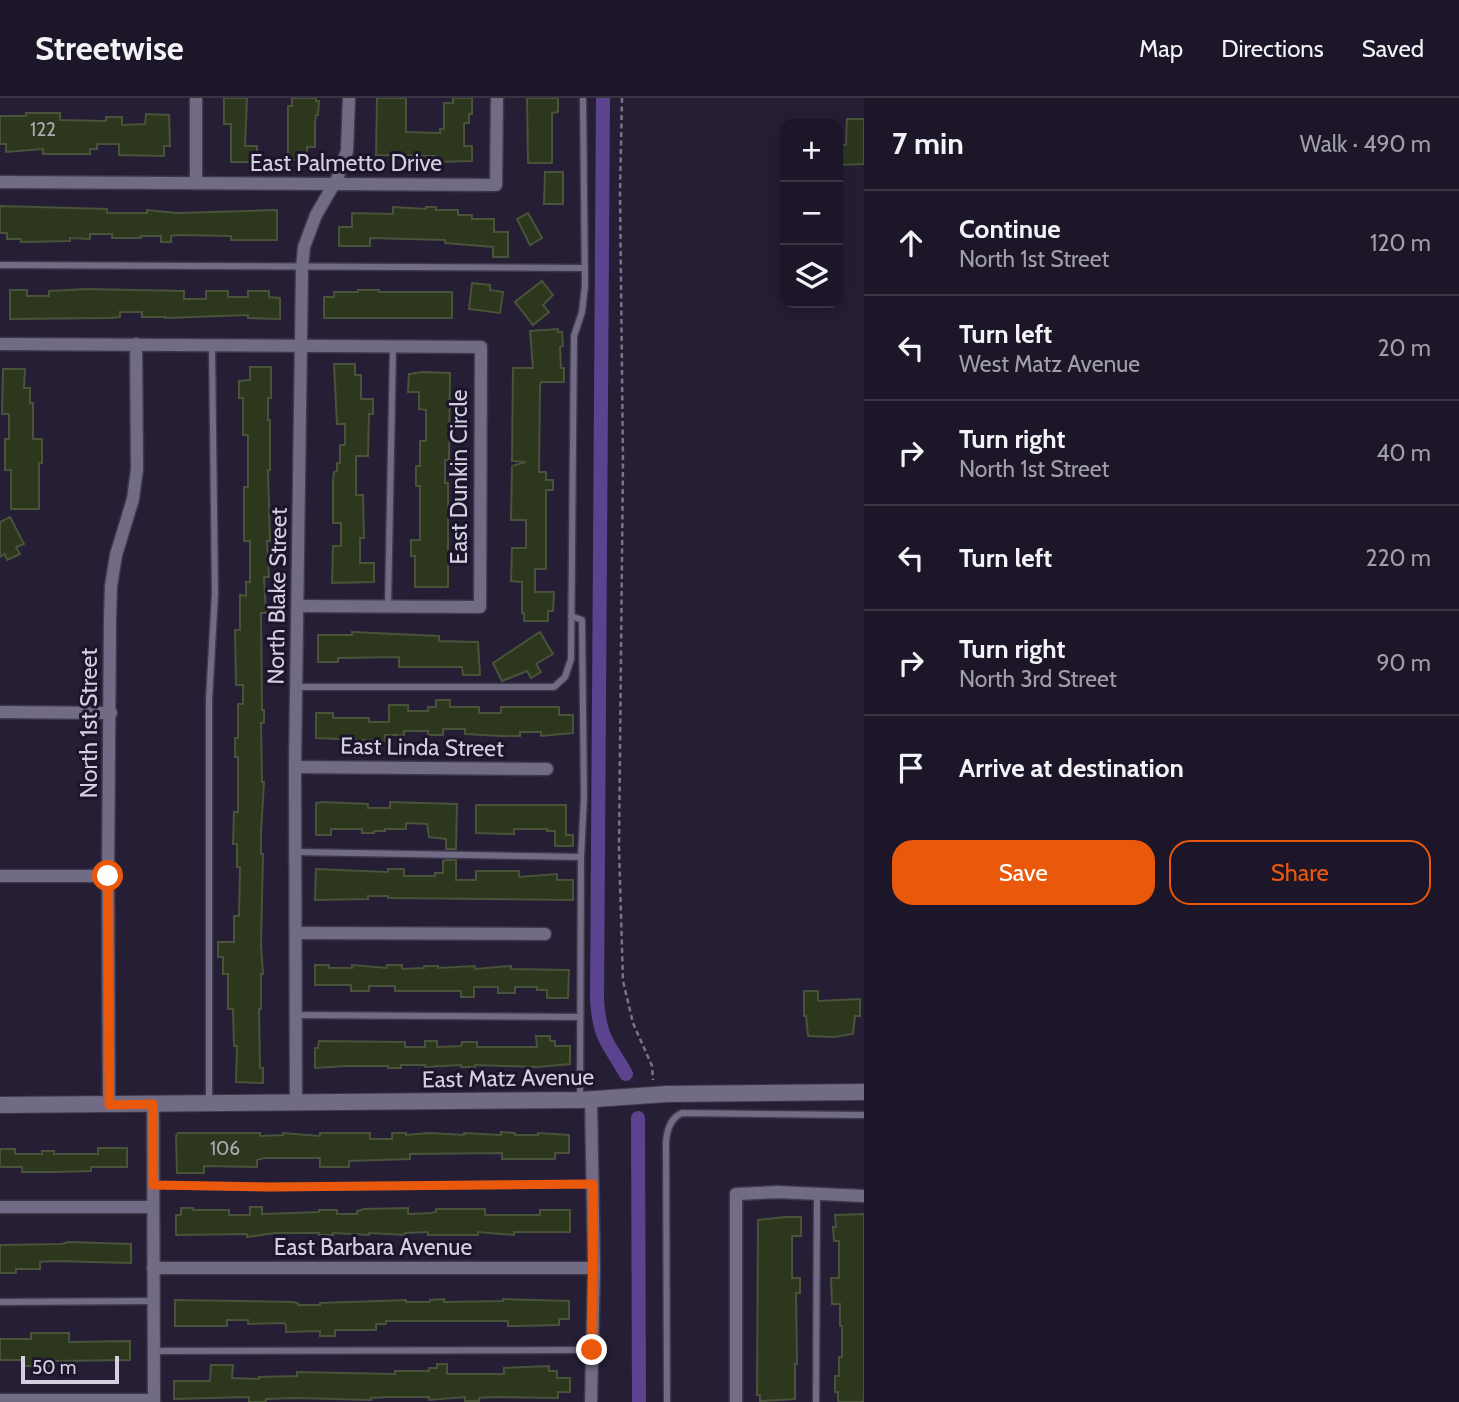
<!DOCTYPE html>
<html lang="en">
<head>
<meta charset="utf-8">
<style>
  :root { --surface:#1c1628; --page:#251f30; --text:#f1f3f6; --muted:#a09fa8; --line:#3a3545; --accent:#ea580c }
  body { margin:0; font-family:Cabin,sans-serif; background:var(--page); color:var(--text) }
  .controls { position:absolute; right:21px; top:21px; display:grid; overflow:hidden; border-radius:14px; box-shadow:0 4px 18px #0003 }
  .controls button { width:63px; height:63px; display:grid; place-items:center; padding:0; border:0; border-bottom:2px solid var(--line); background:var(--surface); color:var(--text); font:35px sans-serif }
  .scale { position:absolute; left:21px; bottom:18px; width:98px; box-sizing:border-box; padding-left:7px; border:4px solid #d4d0e0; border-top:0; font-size:19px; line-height:24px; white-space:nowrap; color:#d4d0e0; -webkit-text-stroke:5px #1c152b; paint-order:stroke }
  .stop { position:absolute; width:21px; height:21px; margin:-16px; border:5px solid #ea580c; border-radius:50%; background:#fff }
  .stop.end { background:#ea580c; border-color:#fff; box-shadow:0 2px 7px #0008 }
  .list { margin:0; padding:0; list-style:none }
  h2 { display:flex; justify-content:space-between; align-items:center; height:91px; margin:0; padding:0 28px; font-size:30px }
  h2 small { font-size:23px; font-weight:400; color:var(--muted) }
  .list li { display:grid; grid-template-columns:46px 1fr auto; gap:21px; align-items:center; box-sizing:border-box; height:105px; padding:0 28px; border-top:2px solid var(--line) }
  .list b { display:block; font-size:26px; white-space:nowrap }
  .list p { margin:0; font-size:23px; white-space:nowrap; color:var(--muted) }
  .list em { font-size:23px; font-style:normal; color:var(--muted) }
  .actions { display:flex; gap:14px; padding:21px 28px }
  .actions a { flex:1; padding:16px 0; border:2px solid var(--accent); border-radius:21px; text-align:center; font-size:24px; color:var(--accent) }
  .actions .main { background:var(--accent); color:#fff }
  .icon { flex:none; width:38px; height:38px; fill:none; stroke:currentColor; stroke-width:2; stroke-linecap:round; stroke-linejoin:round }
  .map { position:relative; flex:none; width:864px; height:1304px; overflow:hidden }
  header { display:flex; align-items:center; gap:42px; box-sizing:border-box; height:98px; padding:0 35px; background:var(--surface); border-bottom:2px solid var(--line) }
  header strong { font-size:33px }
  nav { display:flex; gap:38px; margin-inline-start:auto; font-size:24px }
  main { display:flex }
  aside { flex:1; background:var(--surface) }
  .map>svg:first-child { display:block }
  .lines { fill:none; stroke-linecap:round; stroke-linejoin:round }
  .canal { stroke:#5c438f; stroke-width:14 }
  .building { fill:#2d371e; stroke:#485339; stroke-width:2 }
  .lane-casing { stroke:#3e384b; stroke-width:9 }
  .street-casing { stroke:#3e384b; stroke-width:15 }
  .secondary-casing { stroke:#3e384b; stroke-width:18 }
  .path { stroke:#7a7488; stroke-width:2.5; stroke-dasharray:5 3.5; stroke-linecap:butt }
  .lane { stroke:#726b86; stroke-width:6 }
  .street { stroke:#726b86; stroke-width:12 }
  .secondary { stroke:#726b86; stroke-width:16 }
  .route { stroke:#ea580c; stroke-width:9 }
  .labels { text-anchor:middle; stroke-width:6; stroke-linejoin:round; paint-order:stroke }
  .number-label { font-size:19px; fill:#aaaab0 }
  .street-label { font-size:23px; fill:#d4d0e0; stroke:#1c152b }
</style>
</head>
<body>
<header>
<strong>Streetwise</strong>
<nav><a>Map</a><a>Directions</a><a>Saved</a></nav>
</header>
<main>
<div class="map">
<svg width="864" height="1304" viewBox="0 0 864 1304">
  <rect width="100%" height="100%" fill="#251e35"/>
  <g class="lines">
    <g class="canal">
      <path d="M603,0L597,902C600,942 608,944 626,976"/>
      <polyline points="638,1020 639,1304"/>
    </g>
  </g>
  <g class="building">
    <polygon points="224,0 247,0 245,48 257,48 257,64 231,64 231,26 224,26"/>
    <polygon points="292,0 316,0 316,3 319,3 318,17 316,17 315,25 315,49 307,49 307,62 288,62 288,8 292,8"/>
    <polygon points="377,0 406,0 406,34 440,35 440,31 444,31 444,5 453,5 453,0 472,0 472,16 469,16 469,25 464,25 464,48 472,48 472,63 436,64 436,58 376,57"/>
    <polygon points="527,0 558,0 558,14 552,15 552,65 528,65"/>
    <polygon points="26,15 60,15 60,22 106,23 106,19 122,19 122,27 145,26 146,16 169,17 170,48 164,48 164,58 119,57 119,46 97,46 97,51 90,51 90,56 43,56 43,51 6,54 6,46 0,46 0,18 26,18"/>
    <polygon points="847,21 864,21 864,66 838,67 838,47 846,47"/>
    <polygon points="545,74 563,74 563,106 544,106"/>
    <polygon points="0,108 107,111 107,115 147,115 147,112 177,115 277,112 277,142 231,142 231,138 177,137 171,138 171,144 161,144 161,138 141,138 141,140 112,140 112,136 90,136 90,141 70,140 70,143 21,144 21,141 7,141 7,135 0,135"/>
    <polygon points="393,109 426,111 426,109 436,109 436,112 458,112 458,117 472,117 472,121 494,121 494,134 508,134 508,159 493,159 493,149 445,145 445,142 370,140 370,148 339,148 339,129 352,129 352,115 393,116"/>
    <polygon points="528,115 542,140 530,147 517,121"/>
    <polygon points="542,183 553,197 543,207 549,214 533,227 515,204"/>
    <polygon points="472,185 490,187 490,192 503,194 500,215 469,211"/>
    <polygon points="87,191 184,193 184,201 206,201 206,193 228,193 228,199 248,199 248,193 269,193 269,199 280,200 280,221 248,220 248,217 165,220 165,219 142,219 142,214 120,214 120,219 110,220 10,221 10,192 27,192 27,198 49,198 49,193"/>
    <polygon points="358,192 379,192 379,194 452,194 452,220 324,220 324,199 334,199 334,194 358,194"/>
    <polygon points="558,231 558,234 562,234 563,248 560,249 561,270 564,270 564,284 541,284 540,288 539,374 546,374 546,382 553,382 553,392 546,392 546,471 535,471 535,494 554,494 553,513 548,513 548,523 524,523 524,515 522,515 522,484 511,483 512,450 526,450 526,422 511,422 512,368 526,364 512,363 513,270 533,270 530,233"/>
    <polygon points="334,266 355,266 355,277 361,277 361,301 373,301 373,316 369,316 368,358 356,358 356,397 363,397 364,440 360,440 360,465 374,465 374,484 332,485 333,448 341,448 341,425 333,425 333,383 334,374 337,373 337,365 340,365 340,347 345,347 345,326 337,326"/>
    <polygon points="250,269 271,269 271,300 268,300 268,322 270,322 270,372 268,372 270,443 267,443 269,479 264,479 266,515 261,515 262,612 264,612 264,625 261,625 262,684 264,684 261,734 261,756 263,756 261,847 263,876 261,876 261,911 259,911 260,970 263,970 263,985 236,984 237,948 234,948 233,911 228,911 228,876 223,876 223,859 218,859 218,844 234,844 234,818 239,818 240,769 237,769 237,746 233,746 234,714 238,714 238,659 235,659 235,640 238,640 238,606 243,606 243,587 236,587 235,532 240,532 240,497 246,498 246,484 250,484 250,443 244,443 244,389 248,389 248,337 243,337 243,300 239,300 239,283 250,282"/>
    <polygon points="3,271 25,271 24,290 30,290 30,305 33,305 33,341 42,341 42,365 39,365 39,411 11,411 11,372 5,372 5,341 9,341 9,316 2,316"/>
    <polygon points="422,274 450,275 449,362 445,362 445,385 448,385 448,489 415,489 415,458 411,458 411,442 420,442 420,388 416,388 416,368 420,368 420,343 426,343 426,312 419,311 419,294 408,294 409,276"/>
    <polygon points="10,419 24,446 16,449 20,456 7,462 5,456 0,459 0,424"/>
    <polygon points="352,534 439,538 439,543 478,544 480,577 463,577 462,569 399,569 399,559 338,560 338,564 318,564 318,537 352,537"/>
    <polygon points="540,534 553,556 536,566 541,574 531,580 527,573 502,583 493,565"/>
    <polygon points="436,602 450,602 450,609 479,609 479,615 501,615 501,609 559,609 559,617 573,617 573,635 541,638 541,634 520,634 520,638 501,638 465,636 465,631 443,631 443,637 428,637 428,633 404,633 404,637 385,637 385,643 316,640 316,615 333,615 333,620 369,620 369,624 389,624 389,607 408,607 408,613 428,613 428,609 436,609"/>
    <polygon points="324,704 368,706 368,710 390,710 390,704 457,706 456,751 446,751 446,741 429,739 427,726 406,725 406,731 385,731 385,733 374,733 374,735 362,735 362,731 331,731 331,737 316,737 316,705"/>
    <polygon points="476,707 566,707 566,737 573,737 573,748 555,748 555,733 547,733 547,731 514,731 514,736 476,735"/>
    <polygon points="446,762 456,762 456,782 476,782 476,773 519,773 519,779 557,776 557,782 573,782 573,802 388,800 388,798 368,798 368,801 315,802 316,771 388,774 388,771 404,771 404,778 435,778 435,775 443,775 443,763"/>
    <polygon points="315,867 329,867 329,870 352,870 352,867 387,870 387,867 402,867 402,871 424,870 424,868 438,868 438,870 475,868 475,871 511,868 511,871 569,872 568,900 547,900 547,892 537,892 537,889 515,889 515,895 498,895 498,889 474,889 474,899 461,899 461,893 395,893 395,888 369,888 369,893 351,893 351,887 315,887"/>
    <polygon points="804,893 818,893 818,903 860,901 860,918 855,918 853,936 834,939 808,938 806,918 804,918"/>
    <polygon points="536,938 550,938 550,943 555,943 555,948 570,948 570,966 537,969 475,967 475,969 461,969 461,967 425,969 425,967 401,967 401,970 388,970 388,968 346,968 315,970 315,950 318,950 319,943 405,944 405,949 425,949 425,943 437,943 437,949 461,948 462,944 477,944 477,949 537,949"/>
    <polygon points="501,1034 515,1035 515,1037 538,1037 538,1035 569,1037 569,1055 555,1055 555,1061 502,1061 502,1055 410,1056 410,1061 349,1063 349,1069 320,1069 320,1060 264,1060 257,1062 257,1069 204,1068 204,1075 177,1075 176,1038 178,1035 260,1035 260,1038 283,1037 283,1035 320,1038 320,1035 370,1035 370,1041 392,1041 392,1035 406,1035 406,1037 429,1035 464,1037 464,1035 501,1037"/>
    <polygon points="98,1050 127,1050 127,1069 91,1069 91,1073 54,1074 22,1074 22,1069 0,1069 0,1051 15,1051 15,1056 42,1056 42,1053 54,1053 54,1056 98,1056"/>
    <polygon points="250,1109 262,1109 262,1116 319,1114 319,1112 337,1112 337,1116 357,1116 357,1113 364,1111 408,1110 408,1116 431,1115 436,1114 436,1111 485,1111 485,1117 540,1117 540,1112 570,1112 570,1134 514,1134 514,1137 478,1134 478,1137 428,1137 428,1134 405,1135 405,1137 369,1135 369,1137 333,1135 333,1137 319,1137 319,1135 275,1135 247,1139 247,1136 176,1137 176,1117 181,1117 181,1110 193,1110 193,1112 229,1112 229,1117 250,1117"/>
    <polygon points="864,1116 864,1300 863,1304 838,1304 838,1294 835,1294 835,1278 839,1278 839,1259 842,1259 842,1228 840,1228 840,1206 832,1206 831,1180 839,1180 839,1143 834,1143 833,1129 836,1129 835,1117"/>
    <polygon points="785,1119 801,1119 801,1138 792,1138 792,1180 800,1180 800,1195 796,1195 797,1266 795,1266 795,1301 760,1303 760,1297 757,1297 758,1122"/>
    <polygon points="68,1144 131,1146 131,1165 53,1163 40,1164 40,1171 16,1171 16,1175 0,1175 0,1147 62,1146"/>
    <polygon points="444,1201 444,1204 503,1203 503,1201 569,1203 569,1221 559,1221 559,1227 519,1228 508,1228 508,1223 386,1223 386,1226 376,1226 376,1232 335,1232 335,1238 320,1238 320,1233 286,1234 286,1227 284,1225 248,1226 248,1222 227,1222 227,1228 175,1228 175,1202 293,1204 298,1205 298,1207 320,1207 320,1205 406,1202 406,1204 430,1204 430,1202"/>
    <polygon points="31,1235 69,1235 69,1244 130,1243 130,1262 53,1263 53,1268 24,1268 24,1262 0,1262 0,1241 31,1241"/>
    <polygon points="437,1266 447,1266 447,1276 504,1276 504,1270 549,1268 549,1273 557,1273 557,1280 570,1280 570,1294 558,1294 558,1300 494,1299 479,1300 479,1303 465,1303 465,1299 429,1302 429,1299 387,1299 371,1300 371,1302 294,1300 266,1301 266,1304 249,1304 249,1299 174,1301 174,1283 210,1283 211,1267 233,1267 232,1280 259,1281 259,1279 297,1278 297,1274 395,1276 395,1273 429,1273 429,1270 437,1270"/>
  </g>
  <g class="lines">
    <defs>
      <g id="lane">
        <polyline points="0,167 584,170"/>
        <polyline points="388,509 393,249"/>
        <polyline points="571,518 582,522 584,699 581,759 580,1002"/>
        <polyline points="297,589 554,589 565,579 571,561 574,238 582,214 585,188 583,0"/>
        <polyline points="296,754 581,759"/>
        <polyline points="296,917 580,919"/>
        <polyline points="209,1005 209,602 215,495 212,248"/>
        <polyline points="154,1087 269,1089 593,1086"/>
        <polyline points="0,1204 153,1203"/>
        <polyline points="154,1253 592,1252"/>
        <path d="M667,1304L666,1044C667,1032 670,1020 682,1015L864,1017"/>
        <polyline points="816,1304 817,1096"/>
      </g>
      <g id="street">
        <polyline points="196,0 196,85"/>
        <polyline points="0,84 496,87 497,0"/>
        <polyline points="0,246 481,249 480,509 298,508"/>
        <polyline points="0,614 111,615"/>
        <polyline points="295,669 547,671"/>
        <polyline points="0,778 108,778"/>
        <polyline points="296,835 545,836"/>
        <polyline points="153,1006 154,1304"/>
        <polyline points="296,1006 295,669 302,170 304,149 316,117 337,81 347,53 349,0"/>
        <polyline points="109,1007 108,778 110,520 111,488 116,457 133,401 137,371 136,246"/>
        <polyline points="0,1109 153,1109"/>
        <polyline points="153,1170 594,1170"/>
        <polyline points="0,1302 154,1302"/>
        <polyline points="591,1304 594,1170 591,1002"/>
        <polyline points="736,1304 736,1096 777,1094 864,1098"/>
      </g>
      <polyline id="secondary" points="0,1007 580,1002 667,996 864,994"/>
    </defs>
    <use href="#lane" class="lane-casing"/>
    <use href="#street" class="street-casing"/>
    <use href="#secondary" class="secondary-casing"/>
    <polyline class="path" points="622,0 620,93 623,364 619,750 623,883 633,925 652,968 653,982"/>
    <use href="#lane" class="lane"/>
    <use href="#street" class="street"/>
    <use href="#secondary" class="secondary"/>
  </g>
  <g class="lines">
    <polyline class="route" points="108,778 109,1007 153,1006 153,1087 270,1089 593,1086 592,1252"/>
  </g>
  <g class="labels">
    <g class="number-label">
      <text x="43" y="38">122</text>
      <text x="225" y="1057">106</text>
    </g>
    <g class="street-label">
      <text x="346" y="73">East Palmetto Drive</text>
      <text transform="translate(459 379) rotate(-90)" y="8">East Dunkin Circle</text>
      <text transform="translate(277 498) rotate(-89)" y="8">North Blake Street</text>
      <text transform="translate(89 625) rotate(-90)" y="8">North 1st Street</text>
      <text transform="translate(422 649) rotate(1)" y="8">East Linda Street</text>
      <text transform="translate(508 980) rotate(-1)" y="8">East Matz Avenue</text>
      <text x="373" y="1157">East Barbara Avenue</text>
    </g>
  </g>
</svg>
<div class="controls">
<button>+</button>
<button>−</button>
<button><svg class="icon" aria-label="layers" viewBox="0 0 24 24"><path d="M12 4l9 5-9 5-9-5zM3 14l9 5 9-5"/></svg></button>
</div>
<div class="scale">50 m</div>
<div class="stop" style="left:108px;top:778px"></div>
<div class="stop end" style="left:592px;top:1252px"></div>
</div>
<aside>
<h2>7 min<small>Walk · 490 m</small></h2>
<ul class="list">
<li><svg class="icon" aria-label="ahead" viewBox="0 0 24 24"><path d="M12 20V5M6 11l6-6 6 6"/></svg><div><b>Continue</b><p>North 1st Street</p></div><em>120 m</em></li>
<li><svg class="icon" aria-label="left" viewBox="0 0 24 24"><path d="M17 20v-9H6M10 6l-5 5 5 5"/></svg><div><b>Turn left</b><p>West Matz Avenue</p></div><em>20 m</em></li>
<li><svg class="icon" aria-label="right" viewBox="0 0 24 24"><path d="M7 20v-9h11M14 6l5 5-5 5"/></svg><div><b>Turn right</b><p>North 1st Street</p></div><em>40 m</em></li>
<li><svg class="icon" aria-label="left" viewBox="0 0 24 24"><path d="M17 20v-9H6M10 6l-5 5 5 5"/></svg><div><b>Turn left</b></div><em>220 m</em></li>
<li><svg class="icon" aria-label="right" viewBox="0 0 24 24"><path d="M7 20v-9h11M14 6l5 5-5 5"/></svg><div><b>Turn right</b><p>North 3rd Street</p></div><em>90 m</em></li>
<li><svg class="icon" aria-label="arrive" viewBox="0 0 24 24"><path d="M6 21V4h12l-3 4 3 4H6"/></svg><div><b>Arrive at destination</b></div></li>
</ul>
<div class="actions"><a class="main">Save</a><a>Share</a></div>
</aside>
</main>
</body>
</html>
